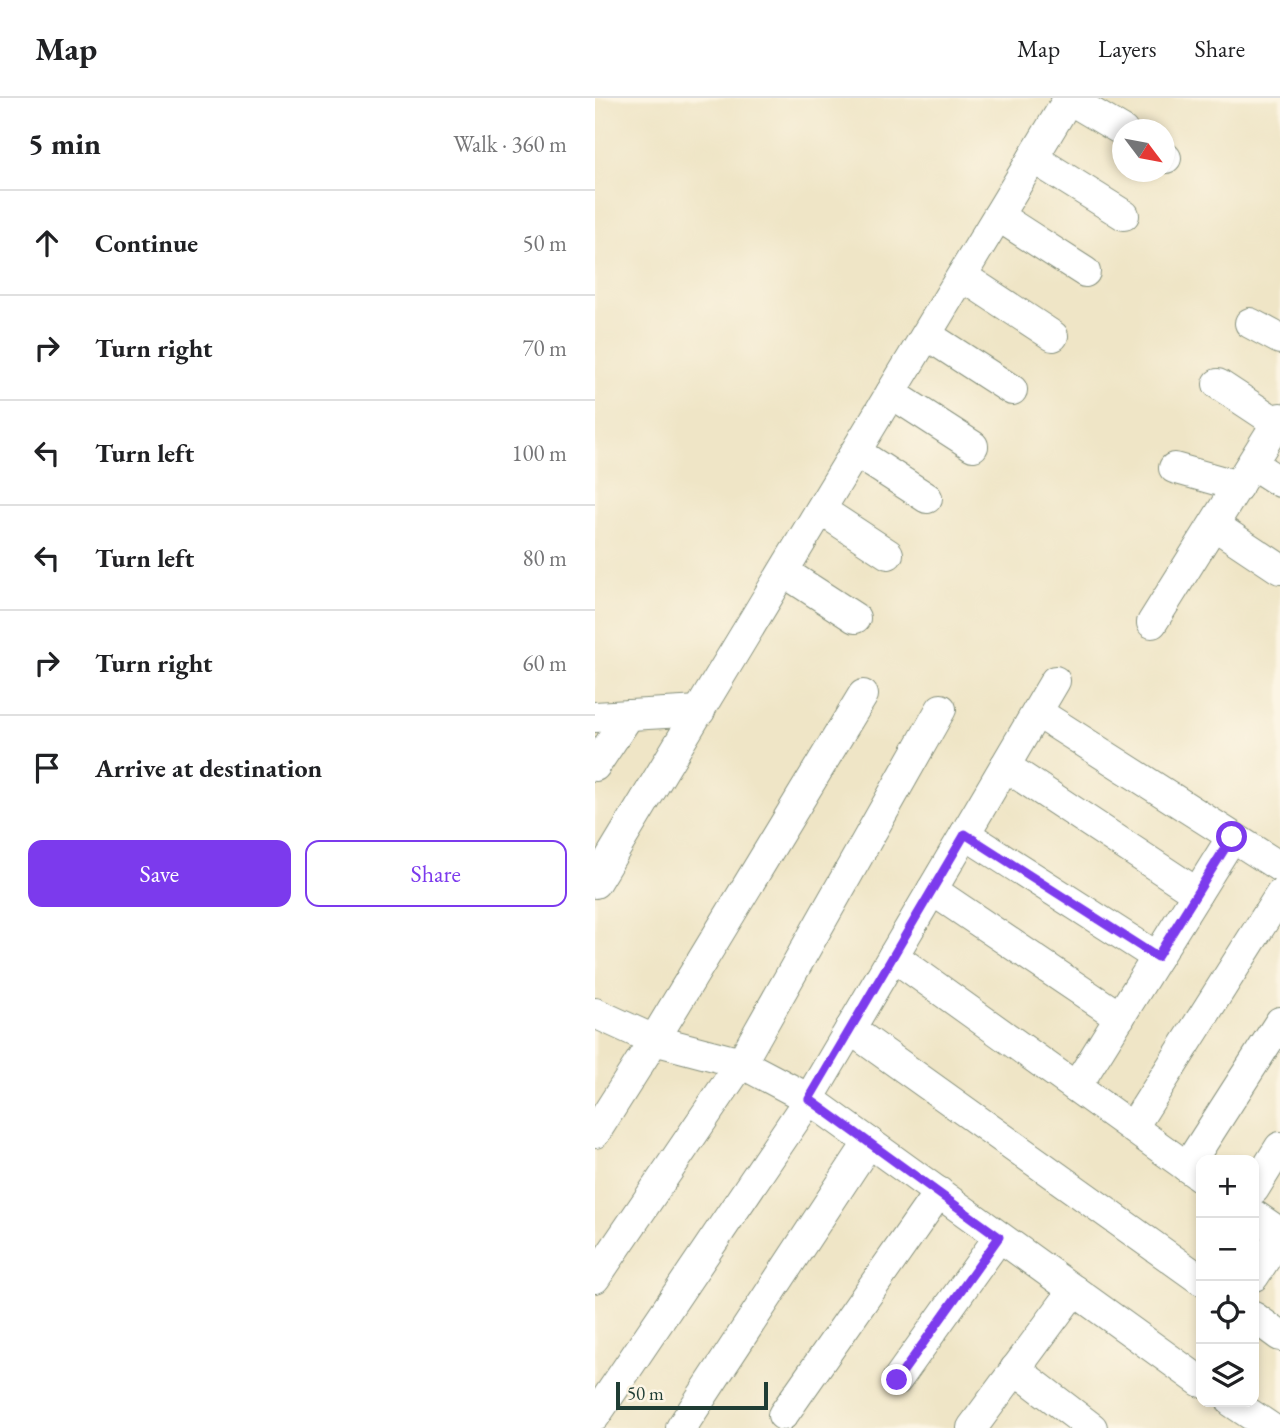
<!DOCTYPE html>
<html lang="en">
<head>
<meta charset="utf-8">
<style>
  :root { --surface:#fff; --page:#f6f6f6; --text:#202124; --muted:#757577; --line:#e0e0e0; --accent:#7c3aed }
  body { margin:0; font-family:"EB Garamond",serif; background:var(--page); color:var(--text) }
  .controls { position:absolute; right:21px; bottom:21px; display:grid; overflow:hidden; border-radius:14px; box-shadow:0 4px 10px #0003 }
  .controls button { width:63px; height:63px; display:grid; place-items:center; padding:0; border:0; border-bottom:2px solid var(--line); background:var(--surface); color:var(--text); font:35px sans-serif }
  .compass { position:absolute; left:517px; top:21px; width:63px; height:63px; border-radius:50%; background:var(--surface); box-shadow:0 4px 10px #0003; rotate:122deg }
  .scale { position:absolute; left:21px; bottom:18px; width:152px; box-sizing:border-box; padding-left:7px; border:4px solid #1f3d34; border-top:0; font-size:19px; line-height:24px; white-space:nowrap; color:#1f3d34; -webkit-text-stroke:5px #fcf5e5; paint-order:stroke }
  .stop { position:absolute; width:21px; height:21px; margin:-16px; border:5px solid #7c3aed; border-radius:50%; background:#fff }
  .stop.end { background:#7c3aed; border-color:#fff; box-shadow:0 2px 7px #0008 }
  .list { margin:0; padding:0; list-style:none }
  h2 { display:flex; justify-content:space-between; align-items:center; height:91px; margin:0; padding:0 28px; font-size:30px }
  h2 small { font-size:23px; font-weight:400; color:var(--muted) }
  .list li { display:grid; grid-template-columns:46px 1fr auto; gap:21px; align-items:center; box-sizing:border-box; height:105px; padding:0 28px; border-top:2px solid var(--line) }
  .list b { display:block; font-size:26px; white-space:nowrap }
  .list em { font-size:23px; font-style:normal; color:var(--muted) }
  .actions { display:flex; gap:14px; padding:21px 28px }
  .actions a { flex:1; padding:16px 0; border:2px solid var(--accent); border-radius:14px; text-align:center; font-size:24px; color:var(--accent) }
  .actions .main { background:var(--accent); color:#fff }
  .icon { flex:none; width:38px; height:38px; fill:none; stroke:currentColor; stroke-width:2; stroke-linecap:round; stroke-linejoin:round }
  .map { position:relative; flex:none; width:685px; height:1330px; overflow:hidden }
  header { display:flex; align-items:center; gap:42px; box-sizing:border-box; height:98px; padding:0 35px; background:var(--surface); border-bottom:2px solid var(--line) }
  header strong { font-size:33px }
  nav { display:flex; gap:38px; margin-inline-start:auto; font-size:24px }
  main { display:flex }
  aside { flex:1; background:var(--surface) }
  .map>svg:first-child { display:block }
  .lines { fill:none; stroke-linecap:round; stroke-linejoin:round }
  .minor-casing { stroke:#87917d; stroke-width:32 }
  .minor { stroke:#fff; stroke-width:30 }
  .route { stroke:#7c3aed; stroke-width:9 }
</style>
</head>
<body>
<header>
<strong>Map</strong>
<nav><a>Map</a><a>Layers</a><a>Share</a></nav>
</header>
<main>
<aside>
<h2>5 min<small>Walk · 360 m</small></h2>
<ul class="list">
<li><svg class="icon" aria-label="ahead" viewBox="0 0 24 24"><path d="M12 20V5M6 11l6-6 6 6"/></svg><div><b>Continue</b></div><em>50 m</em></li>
<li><svg class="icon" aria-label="right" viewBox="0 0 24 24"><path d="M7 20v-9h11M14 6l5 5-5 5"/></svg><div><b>Turn right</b></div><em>70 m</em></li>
<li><svg class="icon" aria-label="left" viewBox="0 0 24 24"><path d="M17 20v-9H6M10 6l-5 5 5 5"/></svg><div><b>Turn left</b></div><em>100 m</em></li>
<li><svg class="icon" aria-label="left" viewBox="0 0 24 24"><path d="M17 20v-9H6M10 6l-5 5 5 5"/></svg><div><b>Turn left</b></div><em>80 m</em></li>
<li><svg class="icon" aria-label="right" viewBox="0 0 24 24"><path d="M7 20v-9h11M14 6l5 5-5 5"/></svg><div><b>Turn right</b></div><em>60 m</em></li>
<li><svg class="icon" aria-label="arrive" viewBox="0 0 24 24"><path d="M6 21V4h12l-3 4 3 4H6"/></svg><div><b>Arrive at destination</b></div></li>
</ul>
<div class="actions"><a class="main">Save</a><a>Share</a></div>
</aside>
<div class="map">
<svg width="685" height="1330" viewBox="0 0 685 1330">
  <rect width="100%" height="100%" fill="#fcf5e5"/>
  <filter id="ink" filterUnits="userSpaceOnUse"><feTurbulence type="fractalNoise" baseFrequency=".0143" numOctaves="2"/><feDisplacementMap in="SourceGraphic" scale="14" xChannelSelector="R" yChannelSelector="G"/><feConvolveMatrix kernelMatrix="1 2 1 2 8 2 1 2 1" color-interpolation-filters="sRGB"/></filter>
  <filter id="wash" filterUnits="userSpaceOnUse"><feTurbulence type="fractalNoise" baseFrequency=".00686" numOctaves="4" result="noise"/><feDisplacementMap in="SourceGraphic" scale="28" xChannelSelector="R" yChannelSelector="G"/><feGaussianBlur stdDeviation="1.57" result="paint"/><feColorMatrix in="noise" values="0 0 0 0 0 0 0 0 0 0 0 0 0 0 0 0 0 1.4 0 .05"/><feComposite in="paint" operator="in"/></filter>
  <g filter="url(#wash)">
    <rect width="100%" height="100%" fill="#efe5c6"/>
  </g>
  <g filter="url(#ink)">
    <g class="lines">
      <defs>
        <g id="minor">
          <polyline points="474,1 528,33"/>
          <polyline points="570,59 571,60"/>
          <polyline points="438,60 529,117"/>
          <polyline points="403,118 490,174"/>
          <polyline points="367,178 458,238"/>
          <polyline points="655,225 685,241"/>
          <polyline points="332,237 417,292"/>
          <polyline points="623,286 682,325"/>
          <polyline points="296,295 378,348"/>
          <polyline points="261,354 332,400"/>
          <polyline points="657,366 685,384"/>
          <polyline points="579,370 643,388"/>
          <polyline points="226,412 293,456"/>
          <polyline points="619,427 685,471"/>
          <polyline points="189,474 260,520"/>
          <polyline points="557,525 685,320"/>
          <polyline points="442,614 685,769"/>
          <polyline points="0,619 105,613"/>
          <polyline points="0,668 34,617"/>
          <polyline points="410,668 602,795"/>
          <polyline points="370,736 562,859"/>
          <polyline points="0,785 474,0"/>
          <polyline points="337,792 525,919"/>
          <polyline points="298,858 606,1079"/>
          <polyline points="0,915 59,942 146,965 214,1001 606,1284"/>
          <polyline points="255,931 606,1182"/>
          <polyline points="481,989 637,739"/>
          <polyline points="538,1029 685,797"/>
          <polyline points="0,1035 59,942 268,597"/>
          <polyline points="592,1069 685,924"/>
          <polyline points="659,1091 685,1049"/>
          <polyline points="659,1117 685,1135"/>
          <polyline points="659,1178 685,1138"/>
          <polyline points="0,1180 146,965 346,611"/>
          <polyline points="659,1219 685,1238"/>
          <polyline points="420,1271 497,1330"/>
          <polyline points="302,1282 404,1139"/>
          <polyline points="637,1304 676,1330"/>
          <polyline points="188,1317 344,1094"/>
          <polyline points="0,1318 214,1001 460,583"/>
          <polyline points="86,1330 274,1044"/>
          <polyline points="377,1330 479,1192"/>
        </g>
      </defs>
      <use href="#minor" class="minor-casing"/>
      <use href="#minor" class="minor"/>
    </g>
  </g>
  <g class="lines" filter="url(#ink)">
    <polyline class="route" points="302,1282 404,1139 214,1001 370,736 562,859 637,739"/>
  </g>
</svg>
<div class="controls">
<button>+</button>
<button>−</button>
<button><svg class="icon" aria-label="locate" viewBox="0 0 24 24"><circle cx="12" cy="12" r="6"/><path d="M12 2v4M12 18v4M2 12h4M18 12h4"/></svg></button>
<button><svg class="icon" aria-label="layers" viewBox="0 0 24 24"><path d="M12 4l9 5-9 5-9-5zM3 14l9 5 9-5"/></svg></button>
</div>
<svg class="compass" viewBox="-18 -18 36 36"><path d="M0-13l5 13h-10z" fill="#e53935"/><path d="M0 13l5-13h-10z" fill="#757577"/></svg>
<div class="scale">50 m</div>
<div class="stop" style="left:637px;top:739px"></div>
<div class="stop end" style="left:302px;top:1282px"></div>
</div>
</main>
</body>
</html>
